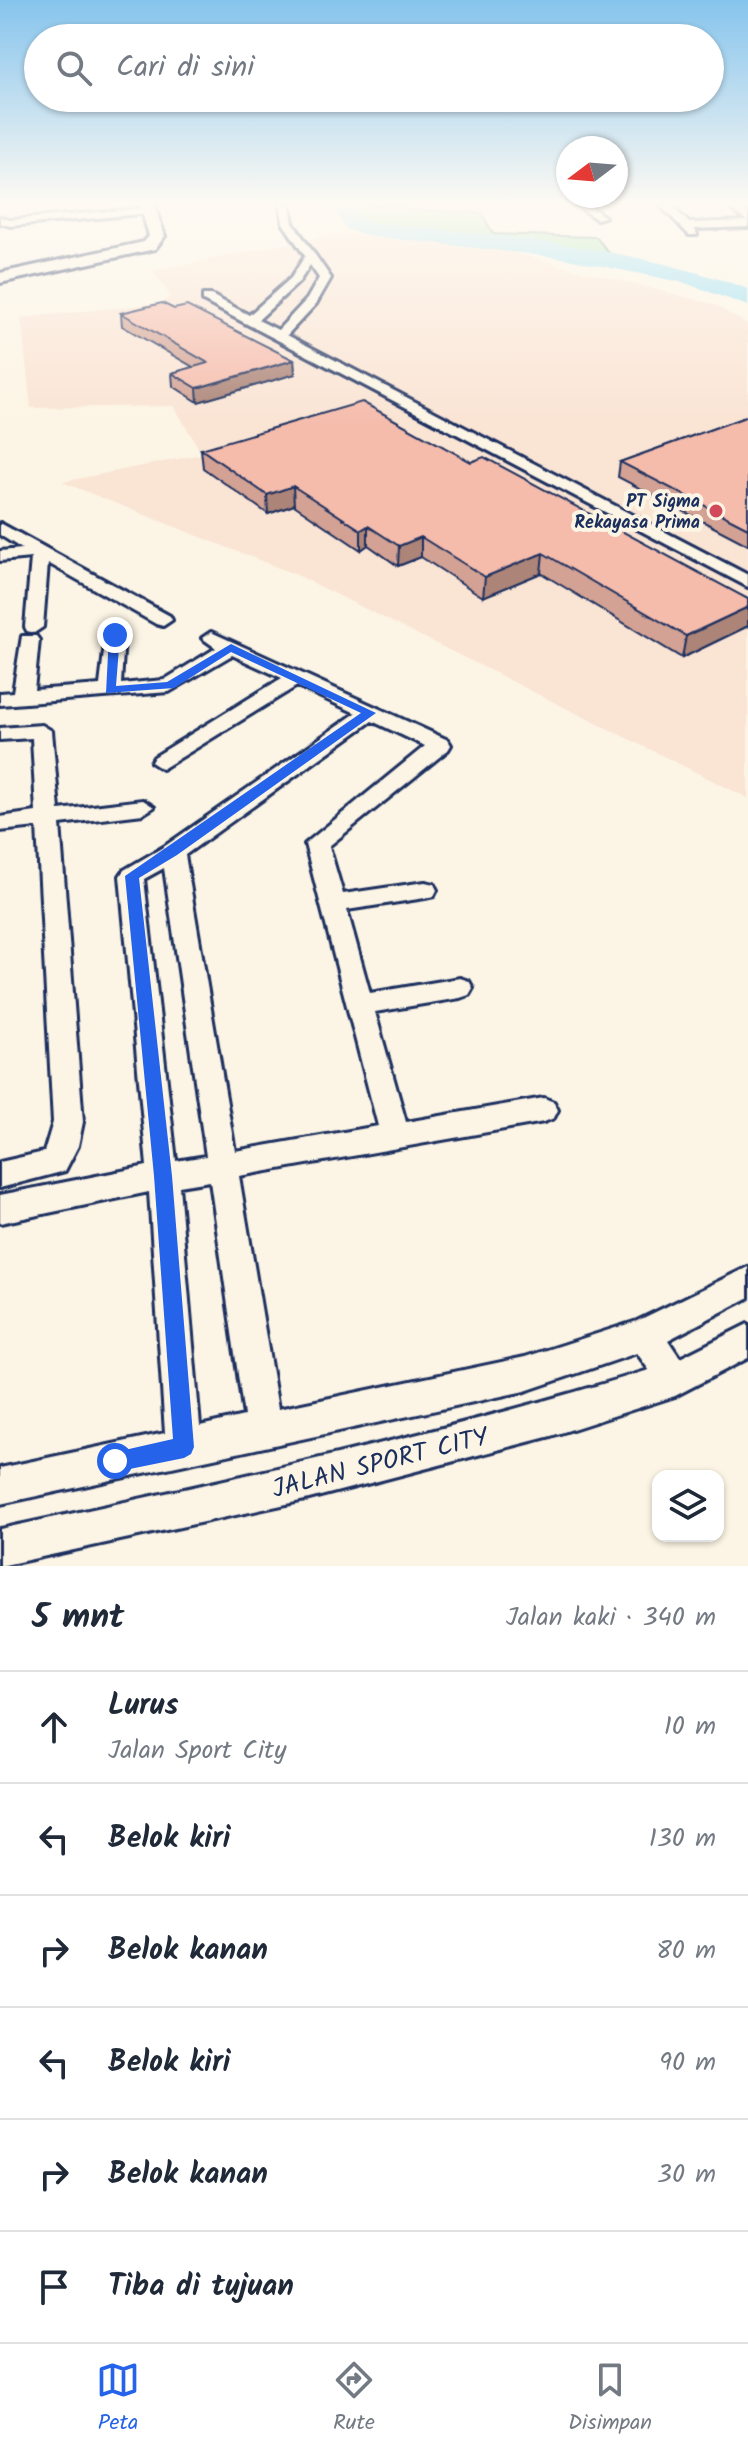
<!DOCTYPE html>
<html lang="id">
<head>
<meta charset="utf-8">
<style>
  :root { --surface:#fff; --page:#f6f6f7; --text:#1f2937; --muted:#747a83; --line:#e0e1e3; --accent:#2563eb }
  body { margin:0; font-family:Kalam,sans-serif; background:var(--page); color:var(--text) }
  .controls { position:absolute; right:24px; bottom:24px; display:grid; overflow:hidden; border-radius:16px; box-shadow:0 2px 6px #0004 }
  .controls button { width:72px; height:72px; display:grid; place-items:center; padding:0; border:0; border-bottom:2px solid var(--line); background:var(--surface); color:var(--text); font:40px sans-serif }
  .compass { position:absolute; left:556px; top:136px; width:72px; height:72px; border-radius:50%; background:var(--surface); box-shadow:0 2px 6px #0004; rotate:254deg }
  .stop { position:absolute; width:24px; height:24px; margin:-18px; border:6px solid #2563eb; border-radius:50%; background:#fff }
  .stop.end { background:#2563eb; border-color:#fff; box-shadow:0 2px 8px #0008 }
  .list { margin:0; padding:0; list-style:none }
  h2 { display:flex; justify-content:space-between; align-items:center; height:104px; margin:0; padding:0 32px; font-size:34px }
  h2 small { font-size:26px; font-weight:400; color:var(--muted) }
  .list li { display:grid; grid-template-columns:52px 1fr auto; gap:24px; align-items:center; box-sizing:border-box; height:112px; padding:0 32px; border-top:2px solid var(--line) }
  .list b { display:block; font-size:30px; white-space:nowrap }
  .list p { margin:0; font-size:26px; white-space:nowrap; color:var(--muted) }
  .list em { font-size:26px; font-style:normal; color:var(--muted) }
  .icon { flex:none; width:44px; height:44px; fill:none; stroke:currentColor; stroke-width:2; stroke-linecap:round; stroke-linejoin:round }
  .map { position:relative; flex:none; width:748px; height:1566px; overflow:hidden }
  .search { position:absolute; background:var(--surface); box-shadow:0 2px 6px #0004; left:24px; right:24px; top:24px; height:88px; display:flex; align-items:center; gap:20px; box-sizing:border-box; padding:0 28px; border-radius:44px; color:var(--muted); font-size:30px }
  .sheet { height:776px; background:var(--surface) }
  nav { display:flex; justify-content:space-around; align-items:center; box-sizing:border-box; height:112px; border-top:2px solid var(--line); background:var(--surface); font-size:22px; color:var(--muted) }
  nav a { display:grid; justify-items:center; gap:4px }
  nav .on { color:var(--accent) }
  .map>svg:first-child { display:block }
  .built { fill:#fae4d4 }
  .green { fill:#a0e3af; stroke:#5e8986; stroke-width:2 }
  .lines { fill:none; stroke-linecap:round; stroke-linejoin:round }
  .river { fill:#94ddf5; fill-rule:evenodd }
  .street-casing { stroke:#1b2f5e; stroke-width:6 }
  .secondary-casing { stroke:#1b2f5e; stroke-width:6 }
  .street { fill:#fcf5e5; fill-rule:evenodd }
  .secondary { fill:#fcf5e5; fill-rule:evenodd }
  .wall { fill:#d3a294; stroke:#1b2f5e; stroke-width:2 }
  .shaded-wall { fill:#ac8478; stroke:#1b2f5e; stroke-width:2 }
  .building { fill:#f5bcac; stroke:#1b2f5e; stroke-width:2 }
  .route { fill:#2563eb }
  .poi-dot { fill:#d1495b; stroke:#fcf5e5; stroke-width:3 }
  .labels { text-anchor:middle; stroke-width:8; stroke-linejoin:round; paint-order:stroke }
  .far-poi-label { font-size:18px; font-weight:bold; fill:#1b2f5e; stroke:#fcf5e5; text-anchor:end }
  .near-street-label { font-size:26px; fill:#1b2f5e; stroke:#fcf5e5 }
</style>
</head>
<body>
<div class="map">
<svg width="748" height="1566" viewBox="0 0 748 1566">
  <rect width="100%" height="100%" fill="#fcf5e5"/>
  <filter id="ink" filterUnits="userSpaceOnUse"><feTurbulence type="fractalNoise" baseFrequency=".0125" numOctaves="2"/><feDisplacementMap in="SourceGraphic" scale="16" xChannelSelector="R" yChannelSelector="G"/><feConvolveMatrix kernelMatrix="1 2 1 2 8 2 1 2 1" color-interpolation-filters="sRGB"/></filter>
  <g filter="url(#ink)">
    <polygon class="built" points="343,232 506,251 713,304 748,325 748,798 299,576 62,482 202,454 174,406 31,408 21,318 162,303 170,296 153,271"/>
    <polygon class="green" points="353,205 403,205 408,210 482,213 493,234 596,237 610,254 372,226 359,217"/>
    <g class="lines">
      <path class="river" d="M331,205H353L363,220L371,222C497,236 628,245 748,289V306L685,283L562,258L371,236L347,230Z"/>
      <defs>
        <g id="street">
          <path d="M280,205H290L293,223L331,278L316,304L287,335L748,575V587L203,301V295H211L249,315L291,278L305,256L283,223ZM310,265L319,278L307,299L278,330L258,320L299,282Z"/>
          <polygon points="576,205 588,205 605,217 596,219"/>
          <polygon points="660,205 671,205 689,223 747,221 726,205 738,205 748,213 748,227 695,229 697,235 689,235"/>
          <polygon points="147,208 151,213 10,226 0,223 0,217 10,220"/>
          <polygon points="0,523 170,616 172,620 163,626 156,624 48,563 43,627 34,633 27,631 25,627 31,558 0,561 0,551 22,549 0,535"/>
          <path d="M115,629L124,635L121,684L164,680L216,648L202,638L211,632L448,740L451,745L448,750L329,846L343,894L425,882L434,884L437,890L434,896L425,898L347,910L370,993L460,978L469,981L473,988L469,995L460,998L375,1012L406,1122L544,1098L554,1102L558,1110L554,1118L544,1122L239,1176L278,1409L525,1357L637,1321L748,1267V1298L668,1340L680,1358L748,1324V1358L675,1396L551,1436L305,1500L0,1566V1529C218,1482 435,1436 649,1370L637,1353L525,1391L0,1504V1468L165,1433L149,1192L0,1223V1195L147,1166L120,876L124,870L165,846L356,713L297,686L162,769L151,762L154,757L282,678L232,655L169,692L0,705V693L13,692L22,636H36L39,640L34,690L100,685L106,635ZM372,721L425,746L305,844L378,1126L235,1151L185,855ZM164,868L206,1156L176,1161L144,879ZM210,1181L244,1416L200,1426L179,1186Z"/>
          <polygon points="42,725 52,731 59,810 143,800 154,807 143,814 60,824 83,1122 78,1146 65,1171 0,1188 0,1162 44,1152 53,1122 37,827 0,831 0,817 36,812 32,738 0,740 0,728"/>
        </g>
        <polygon id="secondary" points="140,205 154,205 165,236 155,249 0,283 0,273 144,242 149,236"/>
      </defs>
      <use href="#street" class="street-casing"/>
      <use href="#secondary" class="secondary-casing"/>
      <use href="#street" class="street"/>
      <use href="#secondary" class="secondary"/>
    </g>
    <g class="wall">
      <polygon points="121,313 294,360 295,374 198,402 173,386 172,373 193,367 122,326"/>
      <polygon points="748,416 748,545 618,477 620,462"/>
      <polygon points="201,449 471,462 748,599 748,626 682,658 541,573 483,597 421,557 398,566 368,545 361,550 294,505 268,514 203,468"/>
    </g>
    <g class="shaded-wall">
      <polygon points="294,360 295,374 198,402 197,388"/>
      <polygon points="293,486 294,505 268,514 267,495"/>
      <polygon points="368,526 368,545 361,550 361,530"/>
      <polygon points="421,537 421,557 398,566 399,546"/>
      <polygon points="543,553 541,573 483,597 485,577"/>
      <polygon points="748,607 748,626 682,658 686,636"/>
    </g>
    <g class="building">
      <polygon points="162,303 174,309 187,306 294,360 197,388 172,373 208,363 121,313"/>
      <polygon points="362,402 471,462 484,457 748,599 748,607 686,636 543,553 485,577 421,537 399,546 368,526 361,530 293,486 267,495 201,449"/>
      <polygon points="748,416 748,528 620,462"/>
    </g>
  </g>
  <linearGradient id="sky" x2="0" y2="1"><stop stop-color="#86c4ed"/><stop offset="0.48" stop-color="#fefaf3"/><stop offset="1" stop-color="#fefaf3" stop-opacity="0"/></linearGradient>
  <rect width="748" height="424" fill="url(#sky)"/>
  <polygon class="route" points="115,632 120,635 116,686 167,682 231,644 376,713 177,855 139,878 172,1176 194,1447 191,1454 184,1458 115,1472 107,1469 104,1461 107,1454 173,1439 154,1176 125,876 361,713 231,652 174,688 106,693 109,635"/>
  <circle class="poi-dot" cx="716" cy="511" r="8"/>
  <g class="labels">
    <g class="far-poi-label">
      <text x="700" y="507">PT Sigma<tspan x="700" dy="21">Rekayasa Prima</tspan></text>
    </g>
    <g class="near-street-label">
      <text transform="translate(380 1462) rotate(-14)" y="9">JALAN SPORT CITY</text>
    </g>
  </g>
</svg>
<div class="controls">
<button><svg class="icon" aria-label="layers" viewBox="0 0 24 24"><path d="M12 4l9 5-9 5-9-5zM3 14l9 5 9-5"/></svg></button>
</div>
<svg class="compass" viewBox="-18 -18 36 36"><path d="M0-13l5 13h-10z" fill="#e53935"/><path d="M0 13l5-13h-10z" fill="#747a83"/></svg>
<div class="stop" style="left:115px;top:1461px"></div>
<div class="stop end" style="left:115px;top:635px"></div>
<div class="search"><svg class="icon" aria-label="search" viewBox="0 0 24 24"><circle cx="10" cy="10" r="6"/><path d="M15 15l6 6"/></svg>Cari di sini</div>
</div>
<section class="sheet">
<h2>5 mnt<small>Jalan kaki · 340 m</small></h2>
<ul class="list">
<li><svg class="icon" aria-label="ahead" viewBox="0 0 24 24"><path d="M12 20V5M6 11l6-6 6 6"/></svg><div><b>Lurus</b><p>Jalan Sport City</p></div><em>10 m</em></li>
<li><svg class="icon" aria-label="left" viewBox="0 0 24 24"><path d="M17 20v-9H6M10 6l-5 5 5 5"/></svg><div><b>Belok kiri</b></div><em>130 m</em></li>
<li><svg class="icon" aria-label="right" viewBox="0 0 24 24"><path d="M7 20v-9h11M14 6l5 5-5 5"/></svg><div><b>Belok kanan</b></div><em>80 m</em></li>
<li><svg class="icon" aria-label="left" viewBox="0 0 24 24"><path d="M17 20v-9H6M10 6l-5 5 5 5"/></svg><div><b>Belok kiri</b></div><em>90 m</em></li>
<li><svg class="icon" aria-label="right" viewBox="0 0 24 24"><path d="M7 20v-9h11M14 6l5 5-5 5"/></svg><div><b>Belok kanan</b></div><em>30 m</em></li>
<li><svg class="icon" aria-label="arrive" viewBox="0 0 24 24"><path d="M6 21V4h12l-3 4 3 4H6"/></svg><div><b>Tiba di tujuan</b></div></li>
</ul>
</section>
<nav>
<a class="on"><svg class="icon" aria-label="map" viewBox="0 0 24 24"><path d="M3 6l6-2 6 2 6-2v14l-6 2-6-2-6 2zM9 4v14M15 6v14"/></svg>Peta</a>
<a><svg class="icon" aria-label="directions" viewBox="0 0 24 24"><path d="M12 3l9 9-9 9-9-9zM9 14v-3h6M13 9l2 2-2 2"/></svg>Rute</a>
<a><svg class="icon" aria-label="saved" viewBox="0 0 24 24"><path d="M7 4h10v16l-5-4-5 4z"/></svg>Disimpan</a>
</nav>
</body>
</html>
